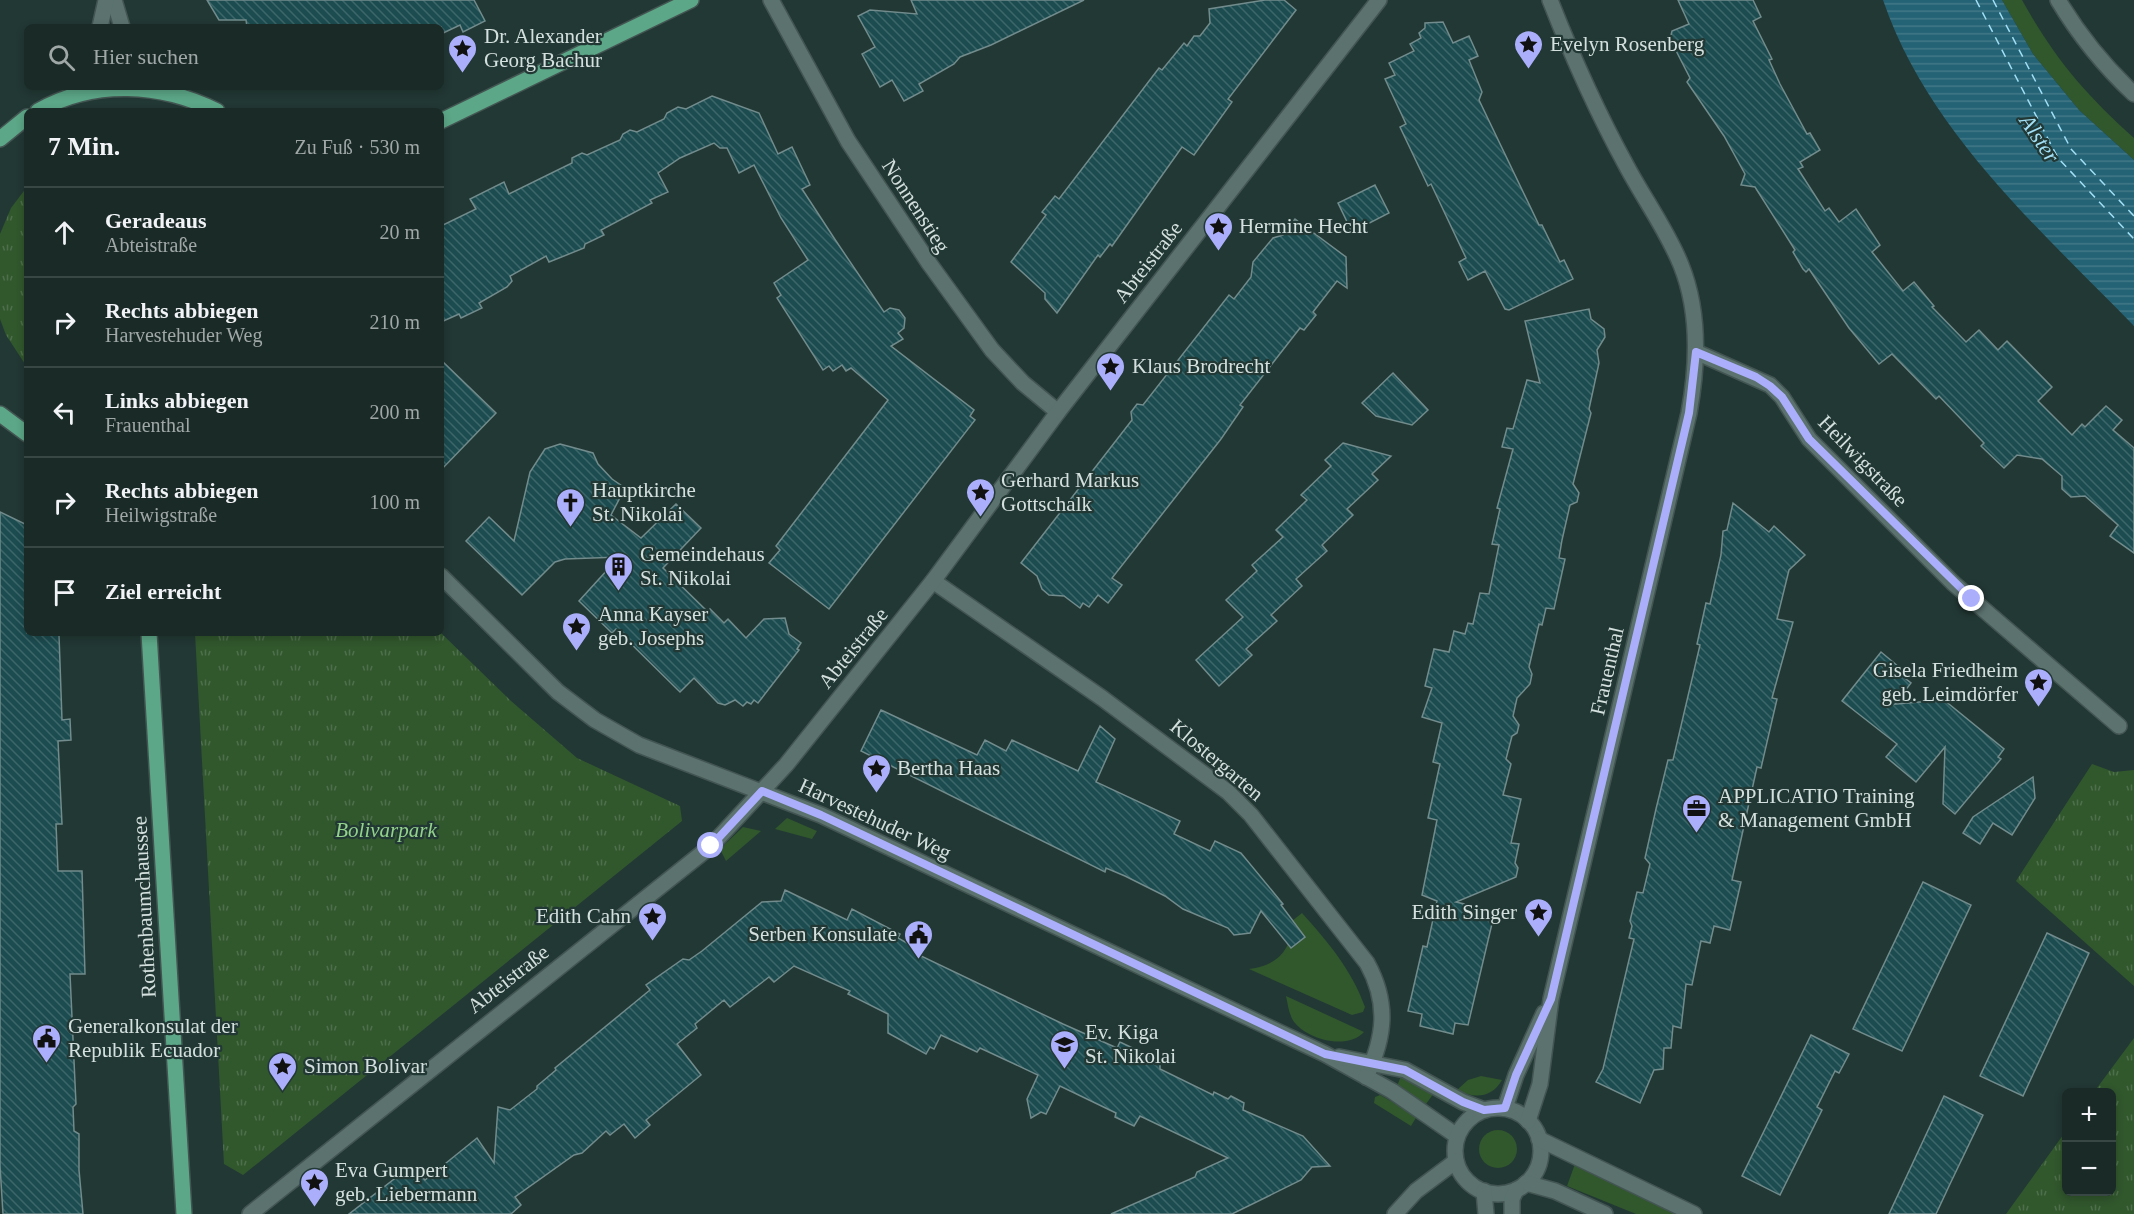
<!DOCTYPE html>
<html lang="de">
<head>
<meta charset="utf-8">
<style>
  :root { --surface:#1a2a27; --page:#23322f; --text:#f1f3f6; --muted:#9fa7a7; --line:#384644 }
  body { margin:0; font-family:"Times New Roman",serif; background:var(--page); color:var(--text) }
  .controls { position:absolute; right:18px; bottom:18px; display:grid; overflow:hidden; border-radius:9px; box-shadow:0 3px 9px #0003 }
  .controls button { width:54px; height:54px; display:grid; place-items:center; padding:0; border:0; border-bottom:2px solid var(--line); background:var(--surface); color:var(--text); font:30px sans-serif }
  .stop { position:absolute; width:18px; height:18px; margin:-14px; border:4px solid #abaffb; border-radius:50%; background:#fff }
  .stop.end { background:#abaffb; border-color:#fff; box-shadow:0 2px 6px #0008 }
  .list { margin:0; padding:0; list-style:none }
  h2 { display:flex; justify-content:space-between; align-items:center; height:78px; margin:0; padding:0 24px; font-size:26px }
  h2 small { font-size:20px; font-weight:400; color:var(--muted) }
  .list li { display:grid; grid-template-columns:39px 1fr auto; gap:18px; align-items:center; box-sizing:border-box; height:90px; padding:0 24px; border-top:2px solid var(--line) }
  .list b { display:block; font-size:22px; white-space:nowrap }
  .list p { margin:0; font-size:20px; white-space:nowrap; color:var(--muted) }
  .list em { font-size:20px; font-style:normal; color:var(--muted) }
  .icon { flex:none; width:33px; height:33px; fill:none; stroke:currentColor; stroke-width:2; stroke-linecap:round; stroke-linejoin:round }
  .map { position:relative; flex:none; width:2134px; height:1214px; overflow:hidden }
  .search { position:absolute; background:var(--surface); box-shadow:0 3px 9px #0003; left:24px; top:24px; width:420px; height:66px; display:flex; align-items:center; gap:15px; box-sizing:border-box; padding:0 21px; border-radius:9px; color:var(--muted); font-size:22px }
  .panel { position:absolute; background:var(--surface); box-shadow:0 3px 9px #0003; left:24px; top:108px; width:420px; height:528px; border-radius:9px }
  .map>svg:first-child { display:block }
  .green { fill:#31572d }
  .park { fill:url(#park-tufts) }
  .water { fill:url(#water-rules) }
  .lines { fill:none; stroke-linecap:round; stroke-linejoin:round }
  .ferry { stroke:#a0dff5; stroke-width:1.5; stroke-dasharray:8 6; stroke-linecap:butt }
  .building { fill:url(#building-back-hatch); stroke:#728b8c; stroke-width:1.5 }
  .minor-casing { stroke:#435552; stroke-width:18 }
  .major-casing { stroke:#435552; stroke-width:18 }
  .minor { stroke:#5b726e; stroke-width:15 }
  .major { stroke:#5ca787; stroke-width:15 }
  .route { stroke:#abaffb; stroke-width:8 }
  .labels { text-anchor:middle; stroke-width:4.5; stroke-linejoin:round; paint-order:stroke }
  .poi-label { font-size:21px; fill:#d4e0de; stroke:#223834; text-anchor:start }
  .street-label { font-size:21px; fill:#d4e0de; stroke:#223834 }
  .park-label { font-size:21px; font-style:italic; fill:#93d28b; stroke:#223834 }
  .water-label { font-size:22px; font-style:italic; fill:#a0dff5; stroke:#223834 }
</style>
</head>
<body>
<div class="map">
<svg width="2134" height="1214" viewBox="0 0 2134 1214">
  <defs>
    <pattern id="park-tufts" width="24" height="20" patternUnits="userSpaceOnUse" patternTransform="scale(1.5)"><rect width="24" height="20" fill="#31572d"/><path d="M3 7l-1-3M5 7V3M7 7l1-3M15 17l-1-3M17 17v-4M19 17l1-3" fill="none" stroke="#4e6f4b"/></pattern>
    <pattern id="water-rules" width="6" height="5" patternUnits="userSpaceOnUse" patternTransform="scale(1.5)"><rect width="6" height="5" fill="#246275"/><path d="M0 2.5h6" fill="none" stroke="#437888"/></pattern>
    <pattern id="building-back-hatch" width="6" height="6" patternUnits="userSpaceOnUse" patternTransform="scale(1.5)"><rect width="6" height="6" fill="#1c4c50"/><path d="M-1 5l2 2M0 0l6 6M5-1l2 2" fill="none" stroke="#3c6669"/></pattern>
  </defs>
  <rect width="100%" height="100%" fill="#223834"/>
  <g class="green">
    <path d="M2002,0H2022C2055,59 2084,93 2134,138V160L2079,110L2033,54Z"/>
    <polygon points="787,818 817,831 812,839 775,829"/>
    <polygon points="743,827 761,831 726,861 720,849"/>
    <path d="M1302,913C1328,942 1352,970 1365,1007L1363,1012L1352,1015L1249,969C1277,966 1293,949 1292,921Z"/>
    <path d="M1286,996L1364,1032C1348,1050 1309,1040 1295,1023C1289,1016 1288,1005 1286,996Z"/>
    <polygon points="1401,1076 1434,1093 1426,1104 1397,1086"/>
    <path d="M1481,1076L1502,1080C1492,1098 1474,1099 1457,1090L1468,1080Z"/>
    <polygon points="1380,1095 1417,1116 1411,1126 1374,1103 1375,1097"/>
    <circle cx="1498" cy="1149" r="19"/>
    <polygon points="1575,1164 1675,1214 1636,1214 1567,1186"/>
  </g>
  <g class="park">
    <polygon points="27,187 27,367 6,335 0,319 0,234 11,208"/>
    <polygon points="195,633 441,633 511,701 577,758 680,806 682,821 243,1175 224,1164"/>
    <polygon points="2092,764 2114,772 2134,770 2134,986 2016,881"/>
    <polygon points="2134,1038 2134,1214 2006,1214 2066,1131 2066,1192 2112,1192 2112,1092 2094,1092"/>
  </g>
  <path class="water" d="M1883,0H2002L2033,54L2079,110L2134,160V326C2040,229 1928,132 1883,0Z"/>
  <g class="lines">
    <g class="ferry">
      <polyline points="1976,0 2058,158 2134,239"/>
      <polyline points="1993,0 2071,149 2134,216"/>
    </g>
  </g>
  <g class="building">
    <polygon points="207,0 474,0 485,21 463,32 460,25 441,34 441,27 247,27 246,20 219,20"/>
    <polygon points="911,0 1084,0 991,45 960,57 954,64 919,84 923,91 904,101 892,80 880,87 862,54 875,47 858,16 870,10 917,14"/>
    <polygon points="1265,0 1284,0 1296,10 1228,99 1232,102 1194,155 1182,147 1112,246 1110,244 1100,257 1098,255 1057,313 1045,299 1045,293 1011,262 1046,215 1042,212 1055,196 1059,199 1159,68 1162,70 1184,43 1187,46 1194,36 1200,36 1210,23 1209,9"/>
    <polygon points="1678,0 1753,0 1761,17 1753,21 1772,59 1769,60 1780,84 1807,134 1810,133 1820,150 1800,162 1803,167 1798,169 1825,211 1829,208 1839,222 1856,209 1880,245 1872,252 1903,291 1914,282 1934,306 1932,307 1966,342 1979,330 1998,350 2007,341 2052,387 2038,401 2072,435 2082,424 2085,427 2106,406 2122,420 2113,430 2134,448 2134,553 2110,536 2118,525 2085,496 2071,497 2062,489 2062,476 2042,459 2017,455 2004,468 1981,446 1984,443 1939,396 1936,399 1892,354 1879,364 1849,328 1809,269 1806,272 1803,269 1793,252 1795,250 1755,187 1741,185 1745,174 1724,136 1687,82 1690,78 1670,39 1672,31 1689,24"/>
    <polygon points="1443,22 1453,43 1469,36 1478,56 1469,60 1482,92 1479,100 1539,225 1542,225 1560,262 1564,260 1573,279 1509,310 1505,309 1485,271 1468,280 1459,262 1466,258 1431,184 1428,186 1400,127 1406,124 1385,79 1395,75 1389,63 1414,51 1410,44 1421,38 1419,33 1425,28 1425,23"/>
    <polygon points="712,96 759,113 778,154 792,147 810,185 802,189 836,241 884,312 890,308 899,310 905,318 904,328 898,333 903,339 891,346 974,410 970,416 975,420 829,609 769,563 780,550 776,546 888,400 851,368 846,371 842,365 833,371 829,366 823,370 777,298 781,295 774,283 808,260 781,218 754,165 739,173 727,148 720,148 714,143 680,158 658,173 668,192 650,200 652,203 601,230 604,235 585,244 584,248 549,262 546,256 510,276 512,281 507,287 479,303 482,308 461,318 459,314 441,322 441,226 476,209 470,199 504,182 509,194 572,163 572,158 582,153 587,155 620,140 623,134 630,130 637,132 664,119 667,113 678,107 686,109"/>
    <polygon points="1375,185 1389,213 1352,232 1338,203"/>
    <polygon points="1295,219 1346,257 1347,288 1337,281 1313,312 1316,315 1304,330 1300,328 1240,405 1243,407 1221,439 1112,578 1122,585 1108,603 1098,595 1089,607 1083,603 1080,608 1064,596 1049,595 1042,589 1037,576 1021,563 1132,420 1131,412 1137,404 1143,405 1229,295 1234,299 1251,277 1253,262 1273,238 1283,235"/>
    <polygon points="1589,309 1591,319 1604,329 1605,337 1597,350 1599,363 1589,409 1591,413 1573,484 1579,493 1577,502 1570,505 1562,540 1559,558 1565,559 1554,609 1546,608 1542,625 1539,624 1529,667 1532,674 1530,684 1517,698 1513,716 1519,725 1517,733 1512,736 1506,759 1511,764 1503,795 1521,799 1511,843 1519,844 1515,863 1518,868 1516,877 1456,902 1495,911 1468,1025 1455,1023 1453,1034 1420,1026 1422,1014 1408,1011 1423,946 1427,947 1437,901 1422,895 1437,820 1428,818 1440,764 1433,762 1442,723 1422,717 1432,688 1425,686 1434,649 1449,652 1454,631 1465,634 1468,623 1473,624 1480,593 1489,594 1499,545 1492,544 1500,509 1497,508 1513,449 1502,447 1507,428 1513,429 1527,380 1540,383 1525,321"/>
    <polygon points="441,360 496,413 441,470"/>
    <polygon points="1393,373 1428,410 1412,425 1376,416 1362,403"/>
    <polygon points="1343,443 1391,456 1372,474 1378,480 1347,509 1353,515 1322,545 1327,551 1296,579 1302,586 1271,615 1277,621 1246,649 1252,655 1219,686 1196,660 1243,617 1226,600 1257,571 1252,565 1283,537 1276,530 1307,500 1301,495 1331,466 1325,460"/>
    <polygon points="560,444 593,453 598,464 612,479 625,488 611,515 641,538 676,504 701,528 663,568 708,612 710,609 724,623 728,619 746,638 764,619 785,618 789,634 801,643 797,649 799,650 758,703 754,700 751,704 747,702 743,706 735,700 725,705 718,703 694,678 680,692 616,629 612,633 579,601 619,557 565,559 555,562 522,595 466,541 489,517 514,541 530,472 545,449"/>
    <polygon points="1733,503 1769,532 1774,526 1805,555 1789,570 1777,619 1793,622 1772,698 1777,699 1761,768 1757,767 1732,880 1741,882 1730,930 1714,926 1710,943 1701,941 1692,985 1686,984 1681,1028 1673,1026 1671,1048 1664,1048 1663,1069 1654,1070 1640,1103 1596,1082 1603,1069 1634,939 1629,938 1632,926 1630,921 1637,892 1643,893 1650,864 1645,858 1656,809 1668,760 1673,760 1700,645 1697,644 1706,603 1710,604 1721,555 1723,531 1727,530"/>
    <polygon points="0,512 27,525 27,633 59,635 62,720 70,719 71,740 58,741 62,824 56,824 58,871 82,871 85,974 70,974 76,1104 73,1107 74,1131 79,1134 79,1170 83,1214 3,1214 0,1166"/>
    <polygon points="1881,652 1899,667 1896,671 1911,683 1895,704 1944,700 2004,749 1998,757 2001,759 1955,814 1943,804 1945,747 1916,782 1886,757 1897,744 1842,701"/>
    <polygon points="881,710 977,755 985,740 1006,751 1012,740 1078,771 1100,726 1115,739 1096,782 1180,821 1174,834 1210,851 1215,841 1241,853 1283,904 1281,905 1305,937 1291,948 1261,911 1250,933 1234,935 1228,928 1183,909 1165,896 1125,876 1106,868 1105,872 861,751"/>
    <polygon points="2033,777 2035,798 2012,835 1993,823 1980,844 1963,833 1973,817"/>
    <polygon points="1923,882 1971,905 1902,1051 1853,1029"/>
    <polygon points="785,890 847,920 852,909 900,934 898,938 919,950 921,956 1063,1024 1117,1048 1120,1042 1160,1061 1160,1069 1213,1095 1214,1092 1228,1099 1231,1096 1244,1103 1243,1110 1303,1136 1330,1166 1312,1167 1301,1180 1232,1214 1111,1214 1195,1177 1197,1172 1228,1158 1140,1116 1134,1126 1115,1117 1116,1113 1060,1086 1046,1114 1041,1112 1031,1118 1027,1099 1038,1075 980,1048 977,1052 941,1035 934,1049 930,1047 926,1054 888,1033 888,1014 848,994 850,991 794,966 774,982 769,977 730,1007 724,1000 695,1024 697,1028 677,1044 701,1075 646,1120 650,1125 635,1138 624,1124 610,1135 606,1131 582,1153 574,1155 515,1197 521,1205 511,1214 349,1214 411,1166 425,1180 477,1138 494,1163 498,1107 510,1110 537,1089 537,1086 556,1070 555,1068 650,990 646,985 683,959 689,960 702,951 762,902 781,901"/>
    <polygon points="2047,933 2089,953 2023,1096 1980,1076"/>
    <polygon points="1811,1035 1849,1054 1839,1073 1835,1071 1817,1107 1822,1110 1780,1195 1742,1176"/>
    <polygon points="1944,1096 1983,1115 1950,1184 1936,1214 1889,1214"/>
  </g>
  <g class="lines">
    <defs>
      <g id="minor">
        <polyline points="114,0 122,27"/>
        <polyline points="771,0 848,141 929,263 992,350 1023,383 1058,412"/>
        <path d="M2058,0C2079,35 2104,66 2134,94"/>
        <polyline points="100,27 106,0"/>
        <polyline points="1696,352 1770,385 1782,397 1809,439 1953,583 2119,726"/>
        <polyline points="441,576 558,692 595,720 639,745 821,815 1325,1054 1392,1091 1457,1136"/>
        <path d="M933,581L1102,698L1228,792L1251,815L1367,963C1389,1003 1385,1037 1366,1077"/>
        <polyline points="1339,1057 1405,1070 1463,1102 1484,1110"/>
        <polyline points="1505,1108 1516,1075 1544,1013"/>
        <circle cx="1498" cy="1151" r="43"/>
        <path d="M1528,1121L1540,1084L1551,999L1689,413C1698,364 1700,312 1681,265C1667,230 1644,199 1626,165C1597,112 1572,56 1550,0"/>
        <polyline points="1539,1139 1694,1214"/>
        <polyline points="1526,1183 1555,1191 1605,1214"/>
        <polyline points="1484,1191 1486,1214"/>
        <polyline points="250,1214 711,846 786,765 933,581 1058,412 1379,0"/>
        <polyline points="1395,1214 1416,1191 1456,1161"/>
        <polyline points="1512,1214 1512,1199 1516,1190"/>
      </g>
      <g id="major">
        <path d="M38,111C94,79 161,83 217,111"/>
        <polyline points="441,121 691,0"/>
        <polyline points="0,139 27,117"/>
        <polyline points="0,414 27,434"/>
        <polyline points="149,633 184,1214"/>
      </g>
    </defs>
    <use href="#minor" class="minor-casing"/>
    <use href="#major" class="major-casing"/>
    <use href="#minor" class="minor"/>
    <use href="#major" class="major"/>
  </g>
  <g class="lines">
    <polyline class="route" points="711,846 762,791 821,815 1325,1054 1405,1070 1463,1102 1484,1110 1505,1108 1516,1075 1551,999 1689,413 1696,352 1756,377 1770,386 1782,397 1809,439 1972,599"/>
  </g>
  <defs>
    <symbol id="sight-pin" viewBox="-11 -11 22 30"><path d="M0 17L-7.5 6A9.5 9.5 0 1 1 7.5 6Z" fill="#abaffb" stroke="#223834"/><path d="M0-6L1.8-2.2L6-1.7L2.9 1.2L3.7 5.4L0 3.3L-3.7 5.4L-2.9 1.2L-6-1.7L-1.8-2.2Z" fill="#111"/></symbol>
    <symbol id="church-pin" viewBox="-11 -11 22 30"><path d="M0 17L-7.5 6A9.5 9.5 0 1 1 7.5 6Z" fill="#abaffb" stroke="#223834"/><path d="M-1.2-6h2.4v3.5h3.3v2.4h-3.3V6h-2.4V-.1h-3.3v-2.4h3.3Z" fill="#111"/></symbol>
    <symbol id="building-pin" viewBox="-11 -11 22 30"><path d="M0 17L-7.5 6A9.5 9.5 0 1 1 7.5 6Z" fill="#abaffb" stroke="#223834"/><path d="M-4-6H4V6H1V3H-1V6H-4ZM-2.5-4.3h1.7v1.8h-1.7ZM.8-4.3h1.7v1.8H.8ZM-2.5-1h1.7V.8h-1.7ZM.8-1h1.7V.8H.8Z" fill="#111"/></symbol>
    <symbol id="office-pin" viewBox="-11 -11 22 30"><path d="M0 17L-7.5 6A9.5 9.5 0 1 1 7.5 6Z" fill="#abaffb" stroke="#223834"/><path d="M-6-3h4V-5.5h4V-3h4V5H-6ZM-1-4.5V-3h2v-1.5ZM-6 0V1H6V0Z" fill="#111"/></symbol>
    <symbol id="civic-pin" viewBox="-11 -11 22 30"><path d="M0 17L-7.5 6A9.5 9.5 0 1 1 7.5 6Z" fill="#abaffb" stroke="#223834"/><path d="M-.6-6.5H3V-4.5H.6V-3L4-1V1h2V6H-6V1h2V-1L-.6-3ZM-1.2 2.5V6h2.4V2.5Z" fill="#111"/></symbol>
    <symbol id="school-pin" viewBox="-11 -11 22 30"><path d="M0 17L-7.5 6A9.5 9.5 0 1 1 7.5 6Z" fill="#abaffb" stroke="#223834"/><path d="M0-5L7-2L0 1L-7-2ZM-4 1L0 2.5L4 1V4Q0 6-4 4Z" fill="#111"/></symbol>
  </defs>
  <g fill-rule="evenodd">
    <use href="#sight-pin" x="1512" y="28" width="33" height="45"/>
    <use href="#sight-pin" x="446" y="32" width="33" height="45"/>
    <use href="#sight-pin" x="1202" y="210" width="33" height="45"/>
    <use href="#sight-pin" x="1094" y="350" width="33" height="45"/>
    <use href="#sight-pin" x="964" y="476" width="33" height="45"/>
    <use href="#church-pin" x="554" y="486" width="33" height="45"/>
    <use href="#building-pin" x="602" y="550" width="33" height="45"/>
    <use href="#sight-pin" x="560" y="610" width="33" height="45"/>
    <use href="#sight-pin" x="2022" y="666" width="33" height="45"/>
    <use href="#sight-pin" x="860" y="752" width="33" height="45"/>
    <use href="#office-pin" x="1680" y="792" width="33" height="45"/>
    <use href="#sight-pin" x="1522" y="896" width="33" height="45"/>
    <use href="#sight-pin" x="636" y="900" width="33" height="45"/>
    <use href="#civic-pin" x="902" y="918" width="33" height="45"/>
    <use href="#civic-pin" x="30" y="1022" width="33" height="45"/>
    <use href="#school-pin" x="1048" y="1028" width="33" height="45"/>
    <use href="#sight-pin" x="266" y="1050" width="33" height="45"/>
    <use href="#sight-pin" x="298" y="1166" width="33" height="45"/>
  </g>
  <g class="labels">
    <g class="poi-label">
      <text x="484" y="43">Dr. Alexander<tspan x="484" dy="24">Georg Bachur</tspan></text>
      <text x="1550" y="51">Evelyn Rosenberg</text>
      <text x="1239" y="233">Hermine Hecht</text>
      <text x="1132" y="373">Klaus Brodrecht</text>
      <text x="1001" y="487">Gerhard Markus<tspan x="1001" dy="24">Gottschalk</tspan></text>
      <text x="592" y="497">Hauptkirche<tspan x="592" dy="24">St. Nikolai</tspan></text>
      <text x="640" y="561">Gemeindehaus<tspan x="640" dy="24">St. Nikolai</tspan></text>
      <text x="598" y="621">Anna Kayser<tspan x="598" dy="24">geb. Josephs</tspan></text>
      <text x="2018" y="677" text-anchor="end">Gisela Friedheim<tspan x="2018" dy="24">geb. Leimdörfer</tspan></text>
      <text x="897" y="775">Bertha Haas</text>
      <text x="1718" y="803">APPLICATIO Training<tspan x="1718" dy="24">&amp; Management GmbH</tspan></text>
      <text x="1517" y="919" text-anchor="end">Edith Singer</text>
      <text x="631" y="923" text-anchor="end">Edith Cahn</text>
      <text x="897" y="941" text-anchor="end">Serben Konsulate</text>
      <text x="68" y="1033">Generalkonsulat der<tspan x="68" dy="24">Republik Ecuador</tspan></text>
      <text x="1085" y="1039">Ev. Kiga<tspan x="1085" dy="24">St. Nikolai</tspan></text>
      <text x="304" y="1073">Simon Bolivar</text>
      <text x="335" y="1177">Eva Gumpert<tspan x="335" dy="24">geb. Liebermann</tspan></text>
    </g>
    <g class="street-label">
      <text transform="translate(916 206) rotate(57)" y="7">Nonnenstieg</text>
      <text transform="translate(1148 262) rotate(-52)" y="7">Abteistraße</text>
      <text transform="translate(1863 461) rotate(46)" y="7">Heilwigstraße</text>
      <text transform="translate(853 648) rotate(-51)" y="7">Abteistraße</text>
      <text transform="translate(1607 671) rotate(-77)" y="7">Frauenthal</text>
      <text transform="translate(1217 760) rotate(40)" y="7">Klostergarten</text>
      <text transform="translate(875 819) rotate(25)" y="7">Harvestehuder Weg</text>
      <text transform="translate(144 907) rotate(-93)" y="7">Rothenbaumchaussee</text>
      <text transform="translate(508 979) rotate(-38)" y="7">Abteistraße</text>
    </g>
    <g class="park-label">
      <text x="386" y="837">Bolivarpark</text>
    </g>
    <g class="water-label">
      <text transform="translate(2040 138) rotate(56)" y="8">Alster</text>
    </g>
  </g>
</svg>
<div class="controls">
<button>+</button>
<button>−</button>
</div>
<div class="stop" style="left:711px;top:846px"></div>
<div class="stop end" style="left:1972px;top:599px"></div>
<div class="search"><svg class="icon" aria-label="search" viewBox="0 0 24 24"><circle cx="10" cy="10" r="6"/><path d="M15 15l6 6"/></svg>Hier suchen</div>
<section class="panel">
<h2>7 Min.<small>Zu Fuß · 530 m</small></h2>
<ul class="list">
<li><svg class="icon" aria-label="ahead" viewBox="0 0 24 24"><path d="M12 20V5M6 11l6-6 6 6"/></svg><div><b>Geradeaus</b><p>Abteistraße</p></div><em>20 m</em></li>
<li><svg class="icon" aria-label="right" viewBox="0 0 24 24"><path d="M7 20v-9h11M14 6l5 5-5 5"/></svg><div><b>Rechts abbiegen</b><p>Harvestehuder Weg</p></div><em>210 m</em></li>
<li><svg class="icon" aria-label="left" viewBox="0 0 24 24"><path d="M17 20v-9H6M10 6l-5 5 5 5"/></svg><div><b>Links abbiegen</b><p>Frauenthal</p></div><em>200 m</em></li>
<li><svg class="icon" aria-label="right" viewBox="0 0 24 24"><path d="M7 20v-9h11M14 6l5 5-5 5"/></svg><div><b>Rechts abbiegen</b><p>Heilwigstraße</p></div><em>100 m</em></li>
<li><svg class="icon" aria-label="arrive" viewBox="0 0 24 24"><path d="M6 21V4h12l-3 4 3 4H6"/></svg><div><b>Ziel erreicht</b></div></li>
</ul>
</section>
</div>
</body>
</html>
